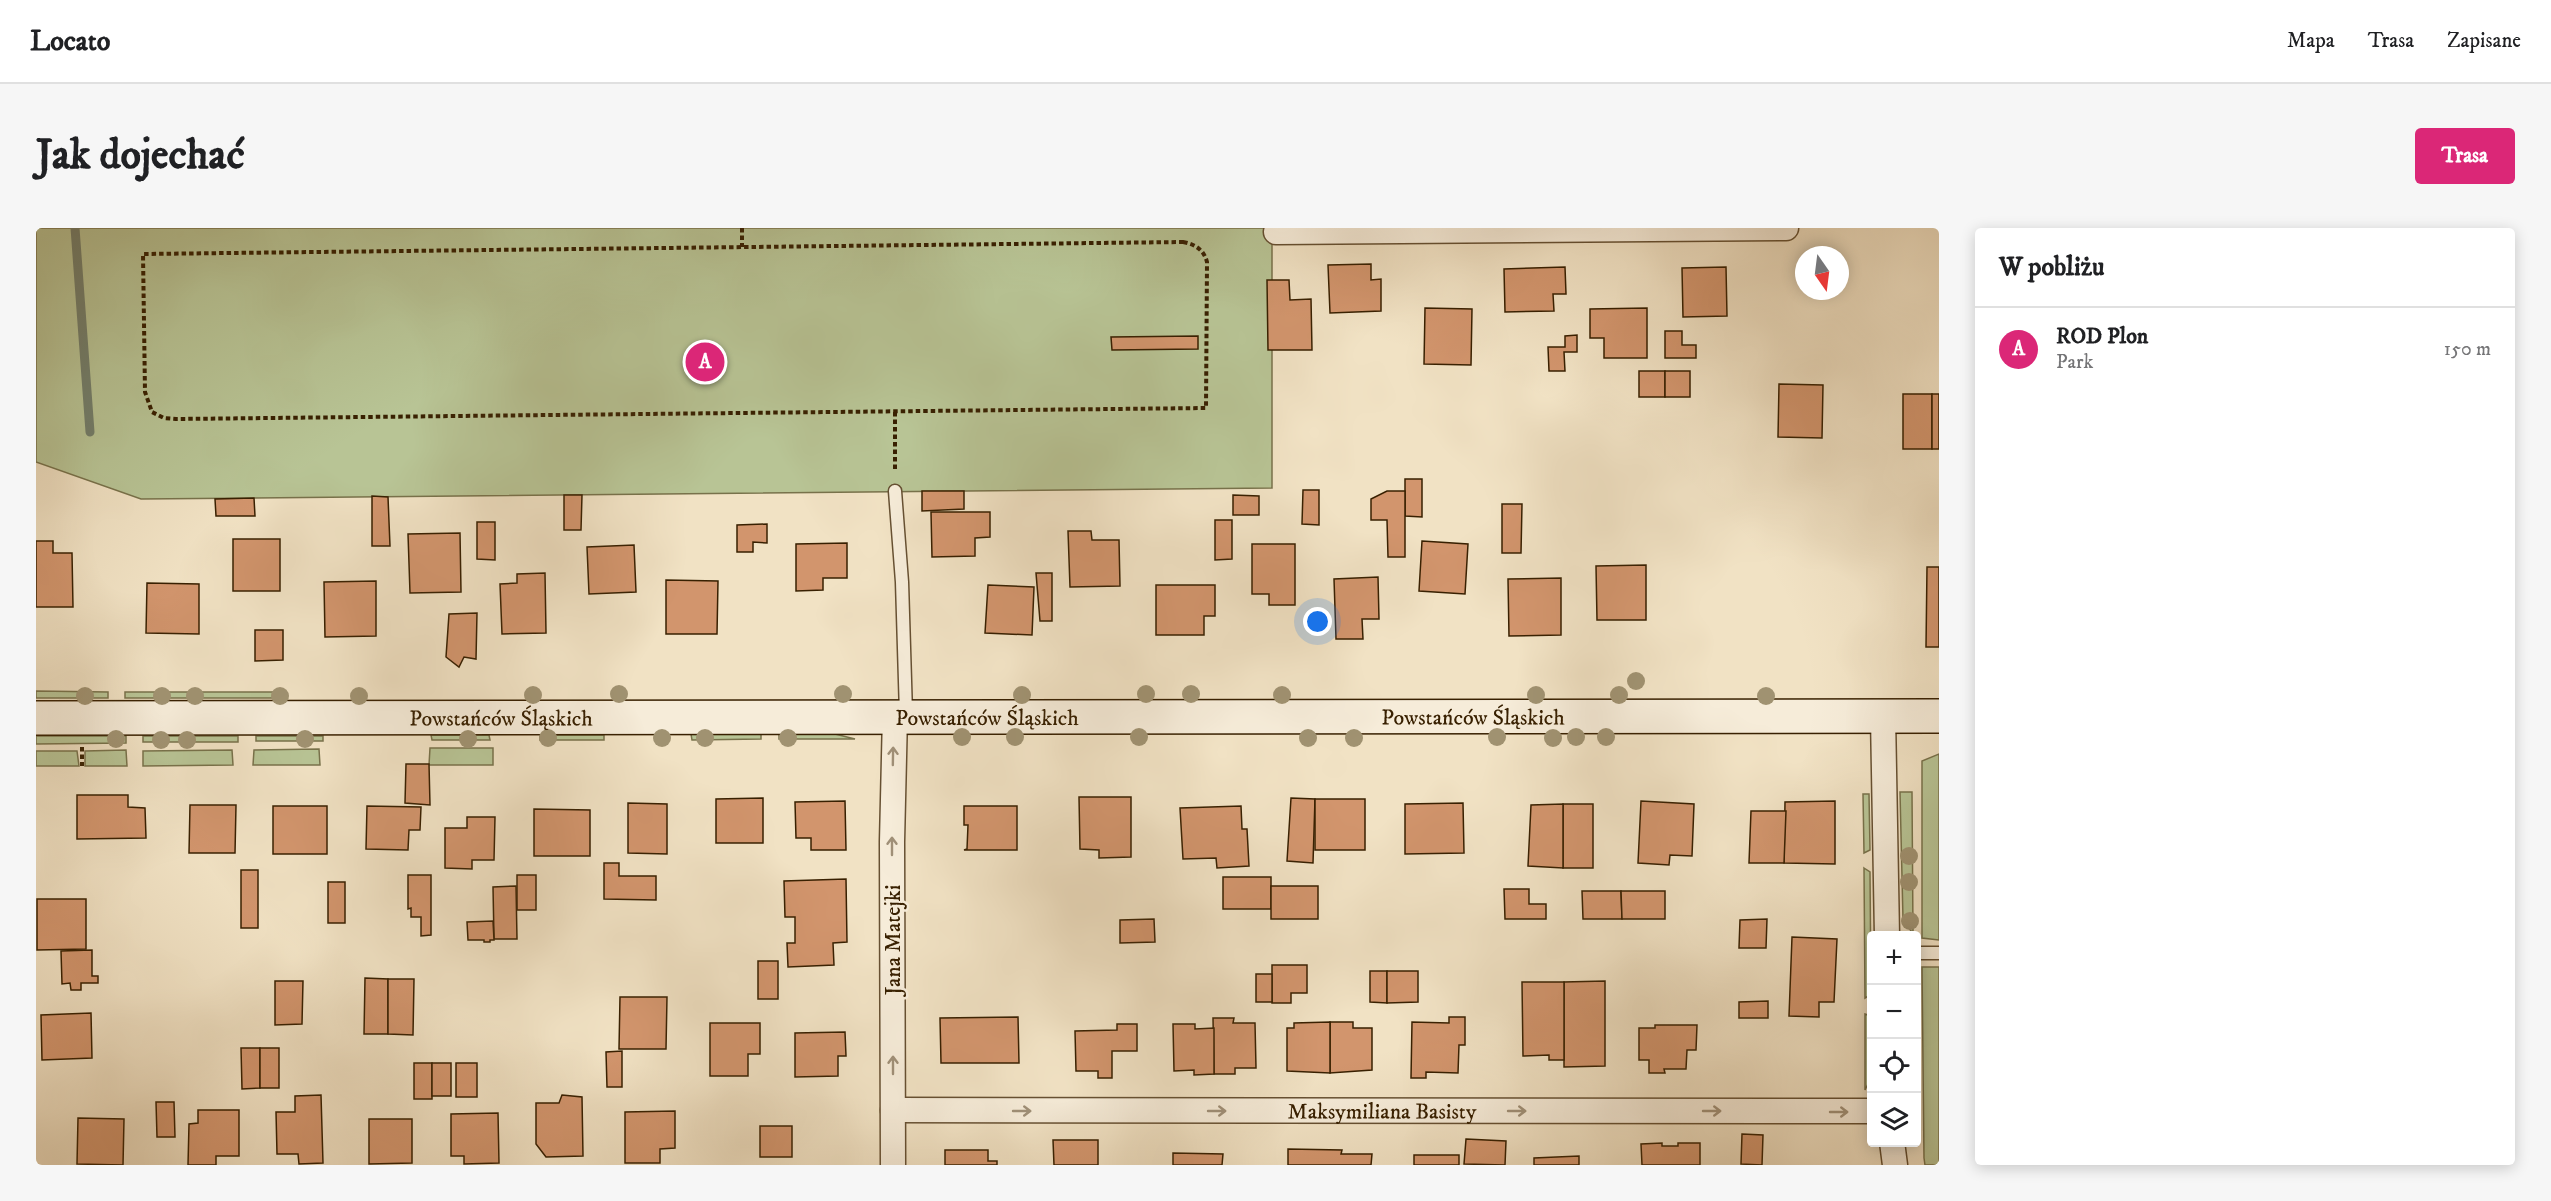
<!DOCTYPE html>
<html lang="pl">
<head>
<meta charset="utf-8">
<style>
  :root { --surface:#fff; --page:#f6f6f6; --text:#202124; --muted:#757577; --line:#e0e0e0; --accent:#db2777 }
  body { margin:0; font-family:"IM FELL DW Pica",serif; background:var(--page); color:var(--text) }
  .controls { position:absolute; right:18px; bottom:18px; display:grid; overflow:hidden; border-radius:6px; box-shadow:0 3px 15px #0003 }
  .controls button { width:54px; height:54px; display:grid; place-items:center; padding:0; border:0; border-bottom:2px solid var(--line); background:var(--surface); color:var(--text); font:30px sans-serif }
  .compass { position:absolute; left:1759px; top:18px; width:54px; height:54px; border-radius:50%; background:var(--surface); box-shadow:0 3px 15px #0003; rotate:166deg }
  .you { position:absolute; left:1282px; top:394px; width:21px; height:21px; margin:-15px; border:4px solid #fff; border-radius:50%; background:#1a73e8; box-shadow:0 0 0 9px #1a73e833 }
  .badge { display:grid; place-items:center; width:39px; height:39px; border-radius:50%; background:var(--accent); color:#fff; font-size:20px; font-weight:700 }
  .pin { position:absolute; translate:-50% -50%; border:3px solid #fff; box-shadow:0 2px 6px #0006 }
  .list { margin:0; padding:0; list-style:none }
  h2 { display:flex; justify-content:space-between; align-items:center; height:78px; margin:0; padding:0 24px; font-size:26px }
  h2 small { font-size:20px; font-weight:400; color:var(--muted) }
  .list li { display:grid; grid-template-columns:39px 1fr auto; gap:18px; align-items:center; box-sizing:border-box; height:84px; padding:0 24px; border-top:2px solid var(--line) }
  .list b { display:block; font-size:22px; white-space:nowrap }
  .list p { margin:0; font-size:20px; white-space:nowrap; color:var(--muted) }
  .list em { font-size:20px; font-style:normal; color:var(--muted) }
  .icon { flex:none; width:33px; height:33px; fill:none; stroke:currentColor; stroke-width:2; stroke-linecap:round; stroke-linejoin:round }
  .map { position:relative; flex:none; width:1903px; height:937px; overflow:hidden; border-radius:6px }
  header { display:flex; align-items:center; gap:36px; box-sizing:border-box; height:84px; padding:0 30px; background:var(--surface); border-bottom:2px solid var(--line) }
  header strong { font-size:28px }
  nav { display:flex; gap:33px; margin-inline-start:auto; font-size:21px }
  .intro { display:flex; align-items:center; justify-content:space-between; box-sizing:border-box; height:144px; padding:0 36px }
  h1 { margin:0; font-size:42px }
  .button { padding:15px 27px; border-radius:6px; background:var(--accent); color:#fff; font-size:21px; font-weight:700 }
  main { display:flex; gap:36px; padding:0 36px }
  aside { flex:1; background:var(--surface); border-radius:6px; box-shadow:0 3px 15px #0003 }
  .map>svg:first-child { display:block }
  .green { fill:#b8c495; stroke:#78724b; stroke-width:1.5 }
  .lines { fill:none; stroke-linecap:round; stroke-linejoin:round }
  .stream { stroke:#737f6c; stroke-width:9 }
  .building { fill:#d2956d; stroke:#382001; stroke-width:1.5 }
  .lane-casing { stroke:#665032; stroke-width:15 }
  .street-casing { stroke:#665032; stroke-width:27 }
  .secondary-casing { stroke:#382001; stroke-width:36 }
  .path { stroke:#382001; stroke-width:4; stroke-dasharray:4.5 3; stroke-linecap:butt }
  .lane { stroke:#f6ecd9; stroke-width:12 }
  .street { stroke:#f6ecd9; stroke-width:24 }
  .secondary { stroke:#f6ecd9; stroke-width:33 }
  .tree { fill:#a09271 }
  .oneway { stroke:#a09078 }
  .labels { text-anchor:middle; stroke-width:5; stroke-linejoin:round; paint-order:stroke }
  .street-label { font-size:22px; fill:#382001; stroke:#f6ecd9 }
</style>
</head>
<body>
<header>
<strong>Locato</strong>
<nav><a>Mapa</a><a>Trasa</a><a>Zapisane</a></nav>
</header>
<div class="intro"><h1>Jak dojechać</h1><a class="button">Trasa</a></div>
<main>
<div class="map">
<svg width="1903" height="937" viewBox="0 0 1903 937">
  <rect width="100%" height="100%" fill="#f1e2c4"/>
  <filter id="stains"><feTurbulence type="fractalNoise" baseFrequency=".00333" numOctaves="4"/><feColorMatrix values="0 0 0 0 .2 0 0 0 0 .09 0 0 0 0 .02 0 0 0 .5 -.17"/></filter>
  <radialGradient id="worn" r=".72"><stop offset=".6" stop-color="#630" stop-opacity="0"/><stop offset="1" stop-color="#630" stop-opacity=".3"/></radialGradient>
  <g class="green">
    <polygon points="0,0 1236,0 1236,260 105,271 0,234"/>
    <polygon points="0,463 72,464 72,470 0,470"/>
    <polygon points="89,464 247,464 251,470 89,470"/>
    <polygon points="655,506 725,506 725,511 656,512"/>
    <polygon points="743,506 799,506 819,511 743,511"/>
    <polygon points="395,507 453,507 454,512 396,512"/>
    <rect x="504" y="507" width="64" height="5"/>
    <polygon points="0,508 90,508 90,515 0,516"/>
    <rect x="107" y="508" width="95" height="6"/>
    <rect x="220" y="508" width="67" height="5"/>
    <polygon points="394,520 457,520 457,537 393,537"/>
    <polygon points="283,521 284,537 217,537 218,522"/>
    <polygon points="90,522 91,538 49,538 49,523"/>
    <polygon points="196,522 197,537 107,538 107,523"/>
    <polygon points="0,523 41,523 43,538 0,538"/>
    <polygon points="1903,526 1903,712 1886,710 1886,533"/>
    <polygon points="1864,564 1876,564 1877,706 1867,691"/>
    <polygon points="1827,566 1833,566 1834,622 1828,625"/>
    <polygon points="1828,640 1834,644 1835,766 1829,770"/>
    <polygon points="1886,739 1903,739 1903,937 1889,937 1888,930"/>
    <polygon points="1829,786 1835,788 1835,850 1829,862"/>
  </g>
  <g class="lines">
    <polyline class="stream" points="39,0 54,204"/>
  </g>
  <g class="building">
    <polygon points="1335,36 1335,52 1345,51 1345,83 1294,85 1292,37"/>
    <polygon points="1529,39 1530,66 1517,66 1518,83 1469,84 1468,41"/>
    <polygon points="1690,39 1691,88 1647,89 1646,40"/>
    <polygon points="1231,52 1253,52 1254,72 1275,71 1276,122 1232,122"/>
    <polygon points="1389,80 1436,81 1435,137 1388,136"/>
    <polygon points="1611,80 1611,130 1568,130 1568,110 1554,110 1554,81"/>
    <polygon points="1629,103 1646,103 1646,117 1660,117 1660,130 1629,130"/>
    <polygon points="1541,107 1541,124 1528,124 1529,143 1513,143 1512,119 1529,119 1529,108"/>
    <polygon points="1162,108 1162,121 1076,122 1075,109"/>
    <rect x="1603" y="143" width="26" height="26"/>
    <rect x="1629" y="143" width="25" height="26"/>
    <polygon points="1743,156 1787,157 1786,210 1742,209"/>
    <rect x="1867" y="166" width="29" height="55"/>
    <rect x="1896" y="166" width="7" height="55"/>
    <polygon points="1369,251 1386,251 1386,289 1369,288"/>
    <polygon points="1267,262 1283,262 1283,297 1266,296"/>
    <polygon points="886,263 928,263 928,281 886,283"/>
    <polygon points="1351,263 1369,263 1369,329 1352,329 1351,292 1335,292 1335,271"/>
    <polygon points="528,267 546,267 545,302 528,302"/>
    <polygon points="1197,267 1223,268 1223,287 1197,287"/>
    <polygon points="336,268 352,269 354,318 336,318"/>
    <polygon points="218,270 219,288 180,288 179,271"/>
    <polygon points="1466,276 1486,276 1485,325 1466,325"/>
    <polygon points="895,284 954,284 954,309 939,310 939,328 896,329"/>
    <polygon points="1179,292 1196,292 1196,331 1179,332"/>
    <polygon points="441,294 459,294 459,332 441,331"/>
    <polygon points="731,296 731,315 717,314 717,324 701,324 701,297"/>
    <polygon points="1032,303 1055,303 1056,312 1083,312 1084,358 1034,359"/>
    <polygon points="424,305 425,364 374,365 372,306"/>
    <rect x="197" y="311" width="47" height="52"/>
    <polygon points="0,313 17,313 17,325 36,325 37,379 0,379"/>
    <polygon points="1386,313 1432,316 1429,366 1383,363"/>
    <polygon points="811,315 811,350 787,350 787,362 760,363 760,316"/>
    <polygon points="1216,316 1259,316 1259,377 1233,377 1233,366 1216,366"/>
    <polygon points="598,317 600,364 553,366 551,319"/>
    <polygon points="1610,337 1610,392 1561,392 1560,338"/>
    <polygon points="1891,339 1903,339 1903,419 1890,419"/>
    <polygon points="509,345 510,405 466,406 464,356 481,355 481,346"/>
    <polygon points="1000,345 1016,345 1016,393 1004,393"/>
    <polygon points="1342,349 1343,391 1326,391 1327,411 1300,411 1298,351"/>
    <polygon points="1525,350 1525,407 1473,408 1472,351"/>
    <polygon points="630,352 682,353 681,406 630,406"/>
    <polygon points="340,353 340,408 289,409 288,354"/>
    <polygon points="111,355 163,356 163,406 110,405"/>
    <polygon points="952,357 998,359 996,407 949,405"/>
    <polygon points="1120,357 1179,357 1179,388 1168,388 1168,407 1120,407"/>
    <polygon points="441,385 440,431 428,429 423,439 410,429 413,386"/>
    <polygon points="219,402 247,402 247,432 219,433"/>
    <polygon points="370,536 393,536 394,577 369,575"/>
    <polygon points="41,567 92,567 92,579 109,580 110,610 41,611"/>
    <polygon points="1043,569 1095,569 1095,629 1063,630 1063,622 1044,621"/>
    <polygon points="727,570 727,615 680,615 680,571"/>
    <polygon points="1255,570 1279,571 1277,635 1251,633"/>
    <rect x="1279" y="571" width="50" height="51"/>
    <polygon points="809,573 810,622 775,622 775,610 760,610 759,574"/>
    <polygon points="1605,573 1658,576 1656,628 1634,627 1633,637 1602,635"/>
    <polygon points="1799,573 1799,636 1748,635 1749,574"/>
    <polygon points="592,575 631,576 631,626 592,625"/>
    <polygon points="1427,575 1428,625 1369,626 1369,576"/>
    <rect x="1527" y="576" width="30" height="64"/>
    <polygon points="1527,576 1527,640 1492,638 1495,577"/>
    <polygon points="154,577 200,577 199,625 153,625"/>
    <rect x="237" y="578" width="54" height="48"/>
    <polygon points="331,578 385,579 384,602 373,602 372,622 330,621"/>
    <polygon points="928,578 981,578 981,622 928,622 931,621 932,597 928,597"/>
    <polygon points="1205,578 1206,601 1211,601 1213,638 1181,640 1180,630 1147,631 1144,580"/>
    <polygon points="498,581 554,582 554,628 498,628"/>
    <polygon points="1715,583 1750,583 1748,635 1713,635"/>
    <polygon points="431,589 459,589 458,632 436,632 436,641 409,640 409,600 431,600"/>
    <polygon points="568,635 583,635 583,648 620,648 620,672 568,671"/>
    <rect x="205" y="642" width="17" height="58"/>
    <polygon points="372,647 395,647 395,707 385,708 385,689 375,689 375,680 372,681"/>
    <rect x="481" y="647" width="19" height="35"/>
    <rect x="1187" y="649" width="48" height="32"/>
    <polygon points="810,651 811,714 797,715 798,737 752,739 751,715 759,715 759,689 749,689 748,653"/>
    <rect x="292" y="654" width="17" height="41"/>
    <polygon points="480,658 481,711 458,711 457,659"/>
    <rect x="1235" y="658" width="47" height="33"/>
    <polygon points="1468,661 1493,661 1493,676 1510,676 1510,691 1469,691"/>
    <polygon points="1546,663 1585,663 1586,691 1547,691"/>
    <polygon points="1585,663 1629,663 1629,691 1586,691"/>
    <polygon points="1,671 50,671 50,721 1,722"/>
    <polygon points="1118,691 1119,714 1084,715 1084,692"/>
    <polygon points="1731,691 1730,720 1703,720 1704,692"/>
    <polygon points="457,693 458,712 454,712 454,714 448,714 448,712 432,712 431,694"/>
    <polygon points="1756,709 1801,711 1798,774 1783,774 1783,789 1753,788"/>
    <polygon points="56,722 56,748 62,748 62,755 45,755 45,762 35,762 34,755 26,756 25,723"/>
    <rect x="722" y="733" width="20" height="38"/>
    <polygon points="1236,737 1271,737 1271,765 1255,765 1255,775 1236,775"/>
    <polygon points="1334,743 1351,743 1351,775 1334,774"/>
    <polygon points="1351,743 1382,743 1382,774 1351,775"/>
    <rect x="1220" y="746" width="16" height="28"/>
    <polygon points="329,750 352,751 352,806 328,806"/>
    <polygon points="352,751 378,751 377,807 352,806"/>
    <polygon points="239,753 267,753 266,796 239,797"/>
    <polygon points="1569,753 1569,838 1528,839 1528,754"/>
    <polygon points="1486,754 1528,754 1528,832 1513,832 1513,827 1487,828"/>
    <polygon points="584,769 631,769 630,821 583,821"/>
    <polygon points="1732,773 1732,790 1703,790 1703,774"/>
    <polygon points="55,785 56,830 6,832 5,787"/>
    <polygon points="982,789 983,835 905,835 904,790"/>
    <polygon points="1413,789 1429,789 1429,817 1423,817 1422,845 1390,844 1390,850 1375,850 1376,794 1413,795"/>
    <polygon points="1177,790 1198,790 1197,795 1219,795 1220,840 1199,840 1199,846 1178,846"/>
    <polygon points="1294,794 1317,794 1317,800 1336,800 1336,842 1294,845"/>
    <polygon points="1294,794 1294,845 1251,843 1251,800 1258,800 1258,795"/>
    <polygon points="674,795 724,795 724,826 712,826 712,848 674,848"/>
    <polygon points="1081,796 1101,796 1101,823 1076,823 1076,850 1062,850 1062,843 1040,843 1039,803 1081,802"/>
    <polygon points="1137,796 1159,796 1159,801 1178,800 1178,846 1158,847 1158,842 1138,843"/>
    <polygon points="1619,797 1661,797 1660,822 1651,822 1650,841 1628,841 1629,845 1613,845 1613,832 1603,832 1603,800 1619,800"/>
    <polygon points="809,804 810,828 802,828 802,848 759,849 759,805"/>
    <polygon points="205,820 224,820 224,860 206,861"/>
    <rect x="224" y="820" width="19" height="40"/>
    <polygon points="586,823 586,859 571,859 570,824"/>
    <rect x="378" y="835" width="18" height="36"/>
    <rect x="396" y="835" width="19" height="33"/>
    <rect x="420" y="835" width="21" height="34"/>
    <polygon points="285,867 287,935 263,936 262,926 241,926 240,884 259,884 259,868"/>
    <polygon points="526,867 546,869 547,928 510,929 500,916 500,875 523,875"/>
    <polygon points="120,874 138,874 139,909 121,909"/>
    <polygon points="162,882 203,882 203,928 180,928 180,937 152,937 153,896 162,895"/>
    <polygon points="639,883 639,920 624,921 624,935 589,935 589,884"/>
    <polygon points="462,885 463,935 428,936 428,928 415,928 415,886"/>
    <polygon points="42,890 88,891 87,937 41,936"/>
    <polygon points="333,891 376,891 376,935 333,936"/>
    <rect x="724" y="898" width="32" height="31"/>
    <polygon points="1706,906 1727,907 1726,937 1705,936"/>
    <polygon points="1430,911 1470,913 1469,937 1428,936"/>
    <polygon points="1017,912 1062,912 1062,937 1018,937"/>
    <polygon points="1626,915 1626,918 1642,918 1642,915 1664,915 1664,937 1606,937 1605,916"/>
    <polygon points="1252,921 1306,922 1305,926 1336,926 1335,937 1252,937"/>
    <polygon points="909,922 952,922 952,933 961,933 961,937 909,937"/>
    <polygon points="1137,925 1187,926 1186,937 1137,937"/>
    <rect x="1378" y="927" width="45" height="10"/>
    <polygon points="1543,928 1543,937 1498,937 1498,930"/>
  </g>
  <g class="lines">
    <defs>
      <g id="lane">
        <polyline points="859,263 866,354 870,486"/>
        <polyline points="1880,725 1903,725"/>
      </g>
      <g id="street">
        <polyline points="1240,4 1750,0"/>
        <polyline points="1847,488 1851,708"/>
        <path id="s1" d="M857,882L1836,883"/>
        <polyline points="1856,914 1859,937"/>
        <polyline points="857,937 856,614 859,487"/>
      </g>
      <g id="secondary">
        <path id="s2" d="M0,490L1903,488"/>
      </g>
    </defs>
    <use href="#lane" class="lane-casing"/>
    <use href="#street" class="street-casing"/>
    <use href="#secondary" class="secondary-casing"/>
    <g class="path">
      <polyline points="706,0 706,19"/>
      <path d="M1147,14C1159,16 1168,22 1171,34L1170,180L140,191L128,190L116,184L109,164L107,26Z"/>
      <polyline points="859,184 859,244"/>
      <polyline points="46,519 46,538"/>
    </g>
    <use href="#lane" class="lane"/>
    <use href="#street" class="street"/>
    <use href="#secondary" class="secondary"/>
  </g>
  <g class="tree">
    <circle cx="1600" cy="453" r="9"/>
    <circle cx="583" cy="466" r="9"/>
    <circle cx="807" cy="466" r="9"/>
    <circle cx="1110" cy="466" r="9"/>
    <circle cx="1155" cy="466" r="9"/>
    <circle cx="497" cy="467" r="9"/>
    <circle cx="986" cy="467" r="9"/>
    <circle cx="1246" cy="467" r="9"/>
    <circle cx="1500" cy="467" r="9"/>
    <circle cx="1583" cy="467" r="9"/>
    <circle cx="49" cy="468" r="9"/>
    <circle cx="126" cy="468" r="9"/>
    <circle cx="159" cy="468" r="9"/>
    <circle cx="244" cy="468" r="9"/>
    <circle cx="323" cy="468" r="9"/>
    <circle cx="1730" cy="468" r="9"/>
    <circle cx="926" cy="509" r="9"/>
    <circle cx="979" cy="509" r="9"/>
    <circle cx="1103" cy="509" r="9"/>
    <circle cx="1461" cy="509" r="9"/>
    <circle cx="1540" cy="509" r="9"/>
    <circle cx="1570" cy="509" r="9"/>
    <circle cx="512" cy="510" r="9"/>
    <circle cx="626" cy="510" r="9"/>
    <circle cx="669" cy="510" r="9"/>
    <circle cx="752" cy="510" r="9"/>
    <circle cx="1272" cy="510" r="9"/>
    <circle cx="1318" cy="510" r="9"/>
    <circle cx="1517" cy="510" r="9"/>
    <circle cx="80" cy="511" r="9"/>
    <circle cx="269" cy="511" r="9"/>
    <circle cx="432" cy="511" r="9"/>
    <circle cx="125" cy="512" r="9"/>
    <circle cx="151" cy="512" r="9"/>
    <circle cx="1873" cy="628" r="9"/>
    <circle cx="1873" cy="654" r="9"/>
    <circle cx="1874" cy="693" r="9"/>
  </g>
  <defs><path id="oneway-shaft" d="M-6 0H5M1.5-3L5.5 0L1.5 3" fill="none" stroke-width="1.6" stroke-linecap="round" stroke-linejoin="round" transform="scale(1.5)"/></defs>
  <g class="oneway">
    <use href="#oneway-shaft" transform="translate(857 528) rotate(-89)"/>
    <use href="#oneway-shaft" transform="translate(856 618) rotate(-90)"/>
    <use href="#oneway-shaft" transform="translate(857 837) rotate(-90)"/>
    <use href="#oneway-shaft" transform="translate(986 883)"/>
    <use href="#oneway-shaft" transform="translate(1181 883)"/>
    <use href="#oneway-shaft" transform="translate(1481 883)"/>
    <use href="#oneway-shaft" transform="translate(1676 883)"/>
    <use href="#oneway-shaft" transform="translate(1803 884)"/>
  </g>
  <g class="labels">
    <g class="street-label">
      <text dy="8" stroke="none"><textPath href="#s2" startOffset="1437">Powstańców Śląskich</textPath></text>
      <text dy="8" stroke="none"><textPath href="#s2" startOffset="465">Powstańców Śląskich</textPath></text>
      <text dy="8" stroke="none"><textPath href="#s2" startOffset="951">Powstańców Śląskich</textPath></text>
      <text transform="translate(856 712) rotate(-90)" y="8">Jana Matejki</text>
      <text dy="8" stroke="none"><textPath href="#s1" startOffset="489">Maksymiliana Basisty</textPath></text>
    </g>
  </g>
  <rect width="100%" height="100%" filter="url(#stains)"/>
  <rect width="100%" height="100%" fill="url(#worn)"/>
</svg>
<div class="controls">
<button>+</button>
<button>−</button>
<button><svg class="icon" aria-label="locate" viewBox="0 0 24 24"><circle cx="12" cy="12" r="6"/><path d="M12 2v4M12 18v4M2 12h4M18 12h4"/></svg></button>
<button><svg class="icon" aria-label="layers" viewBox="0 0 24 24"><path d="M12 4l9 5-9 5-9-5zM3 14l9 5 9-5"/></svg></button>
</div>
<svg class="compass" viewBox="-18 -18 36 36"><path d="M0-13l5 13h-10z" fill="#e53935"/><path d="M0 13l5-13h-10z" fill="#757577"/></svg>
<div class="you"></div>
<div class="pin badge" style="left:669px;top:134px">A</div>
</div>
<aside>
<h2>W pobliżu<small></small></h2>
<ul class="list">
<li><span class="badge">A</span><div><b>ROD Plon</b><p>Park</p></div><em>150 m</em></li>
</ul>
</aside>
</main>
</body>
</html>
